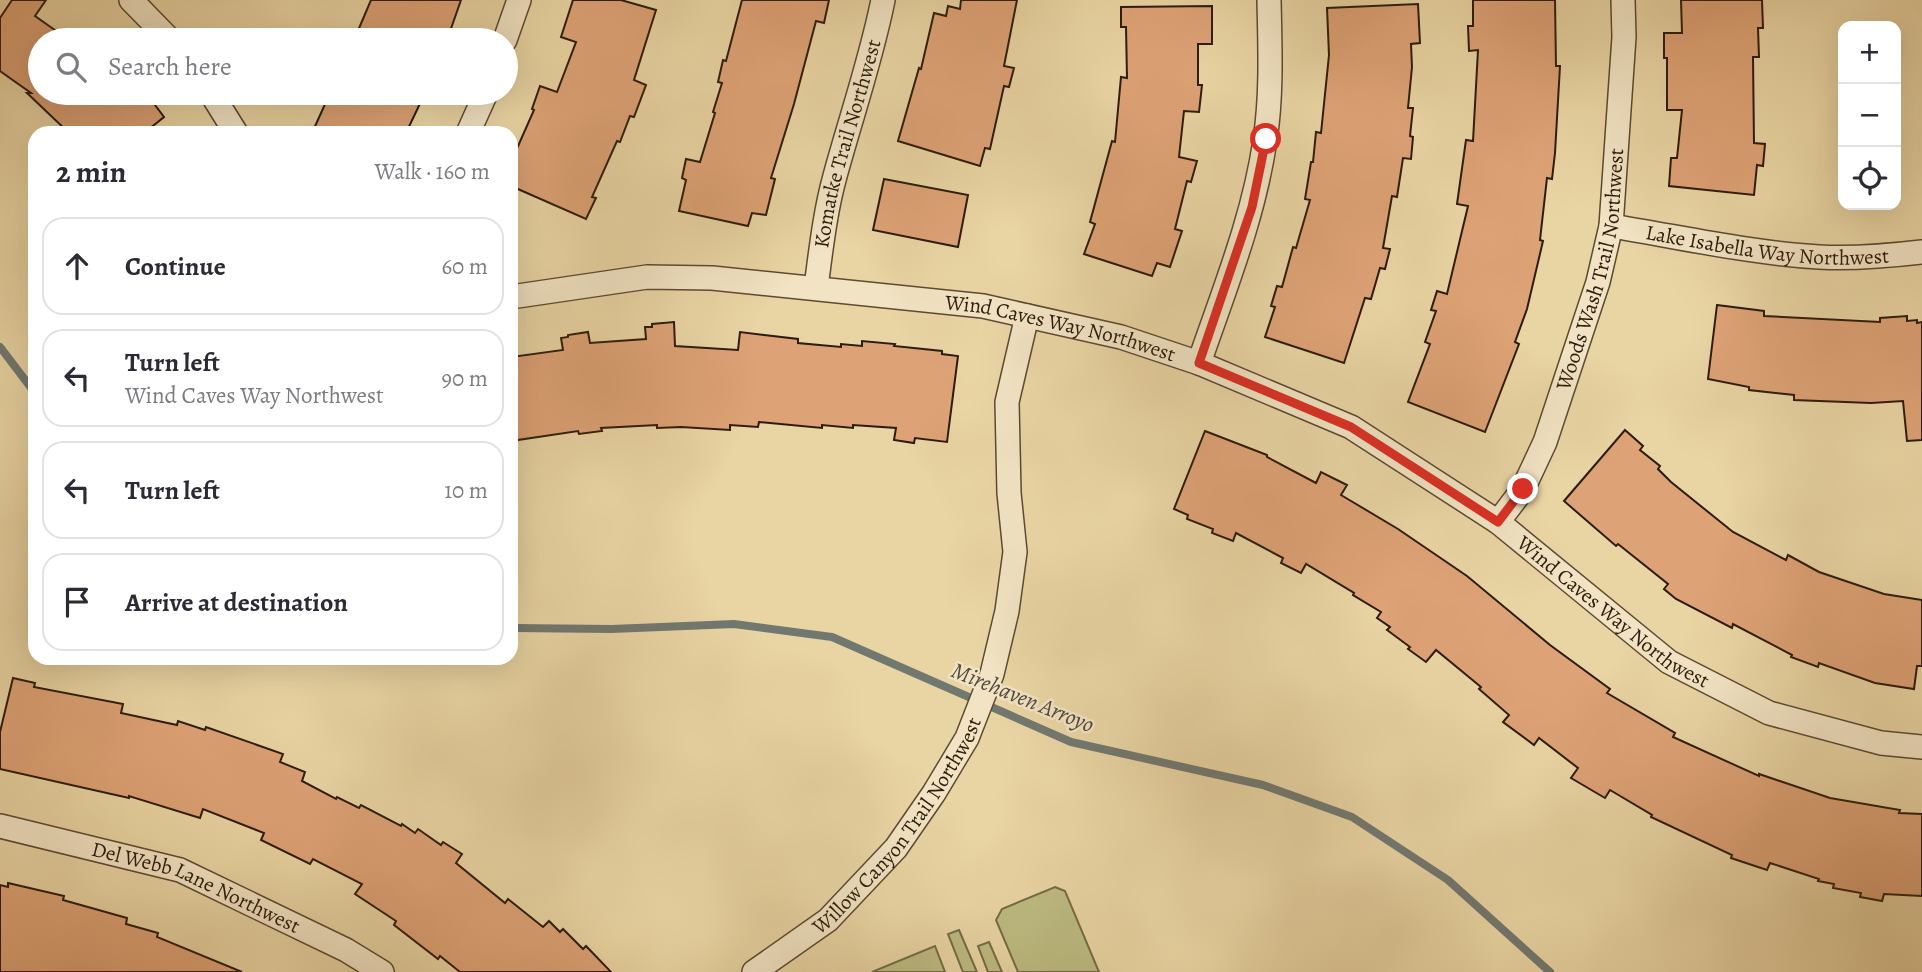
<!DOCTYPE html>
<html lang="en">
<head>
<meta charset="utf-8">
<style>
  :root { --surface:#fff; --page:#f7f7f7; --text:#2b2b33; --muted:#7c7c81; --line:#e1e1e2 }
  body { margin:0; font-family:Alegreya,serif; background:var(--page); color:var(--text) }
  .controls { position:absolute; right:21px; top:21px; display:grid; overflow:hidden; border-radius:14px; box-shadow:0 7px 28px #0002 }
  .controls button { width:63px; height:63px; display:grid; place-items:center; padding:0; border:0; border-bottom:2px solid var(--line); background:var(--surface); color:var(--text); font:35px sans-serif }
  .stop { position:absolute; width:21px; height:21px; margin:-16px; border:5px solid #d93025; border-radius:50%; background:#fff }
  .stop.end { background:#d93025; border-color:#fff; box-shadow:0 2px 7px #0008 }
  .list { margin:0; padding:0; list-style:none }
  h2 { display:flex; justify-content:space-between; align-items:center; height:91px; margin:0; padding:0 28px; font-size:30px }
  h2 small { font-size:23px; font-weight:400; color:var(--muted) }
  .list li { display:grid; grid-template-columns:46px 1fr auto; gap:21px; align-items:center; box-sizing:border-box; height:98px; margin:0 14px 14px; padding:0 14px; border:2px solid var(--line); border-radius:21px }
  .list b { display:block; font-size:26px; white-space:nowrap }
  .list p { margin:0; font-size:23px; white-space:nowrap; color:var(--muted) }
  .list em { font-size:23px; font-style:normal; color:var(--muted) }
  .icon { flex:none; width:38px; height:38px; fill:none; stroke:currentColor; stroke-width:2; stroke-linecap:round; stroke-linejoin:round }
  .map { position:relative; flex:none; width:1922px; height:972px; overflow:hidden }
  .search { position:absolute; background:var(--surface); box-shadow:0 7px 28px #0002; left:28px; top:28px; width:490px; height:77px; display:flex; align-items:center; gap:18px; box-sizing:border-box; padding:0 24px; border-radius:38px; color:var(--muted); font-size:26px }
  .panel { position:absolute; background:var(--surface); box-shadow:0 7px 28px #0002; left:28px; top:126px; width:490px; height:539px; border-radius:21px }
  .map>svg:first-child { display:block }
  .green { fill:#bcbb81; stroke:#746c46; stroke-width:2 }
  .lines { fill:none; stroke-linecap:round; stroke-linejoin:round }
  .stream { stroke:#717870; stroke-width:8 }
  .building { fill:#dda275; stroke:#2d1c0b; stroke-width:2 }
  .minor-casing { stroke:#5c4a31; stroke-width:26 }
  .minor { stroke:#f1e3c3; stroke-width:23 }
  .route { stroke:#d93025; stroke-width:9 }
  .labels { text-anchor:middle; stroke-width:5; stroke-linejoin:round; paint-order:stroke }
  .street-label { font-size:21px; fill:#2d1c0b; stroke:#f1e3c3 }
  .water-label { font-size:23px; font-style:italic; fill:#4f4a3d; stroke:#f1e3c3 }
</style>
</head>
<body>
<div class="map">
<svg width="1922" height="972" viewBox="0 0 1922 972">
  <rect width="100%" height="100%" fill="#e9d4a3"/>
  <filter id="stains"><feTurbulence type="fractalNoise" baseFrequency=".00286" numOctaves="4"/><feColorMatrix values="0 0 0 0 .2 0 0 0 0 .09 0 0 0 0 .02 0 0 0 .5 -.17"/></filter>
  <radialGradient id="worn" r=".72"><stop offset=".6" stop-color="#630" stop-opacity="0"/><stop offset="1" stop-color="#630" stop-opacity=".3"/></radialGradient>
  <g class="green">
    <polygon points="1055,887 1065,891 1099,972 1018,972 996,920 1002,909"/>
    <polygon points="959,930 977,972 963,972 948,934"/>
    <polygon points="989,942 1002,972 988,972 978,946"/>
    <polygon points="935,946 945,972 872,972"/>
  </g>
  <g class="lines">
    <g class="stream">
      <polyline points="0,347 35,393"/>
      <polyline points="511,628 612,629 734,624 832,637 1071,742 1263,785 1352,817 1448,880 1550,972"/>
    </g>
  </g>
  <g class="building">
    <polygon points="12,0 46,0 35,16 69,40 40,40 40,93 146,93 164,117 144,133 69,133 27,93 31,93 0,71 0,18"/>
    <polygon points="371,0 461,0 447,40 354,40"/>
    <polygon points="573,0 621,0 656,10 634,80 646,85 634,117 630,116 620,142 617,141 592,197 596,198 586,219 511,186 511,162 534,110 532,109 540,86 557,92 576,42 561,37"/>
    <polygon points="742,0 829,0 824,23 816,21 794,104 771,178 775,179 766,215 752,213 748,226 679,211 686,180 682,178 686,159 700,162 715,113 713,112 722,83 718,82 723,60 726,61"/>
    <polygon points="961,0 1017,0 1004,66 1014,68 1009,87 1004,86 990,149 985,148 980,166 898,141 919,68 921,69 934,13 946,16 948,6 960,9"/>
    <polygon points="1473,0 1555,0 1556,66 1560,66 1555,153 1552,179 1547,178 1540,240 1543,241 1527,309 1515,342 1519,344 1485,432 1408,402 1430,344 1425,342 1436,311 1431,310 1437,291 1447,294 1468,206 1457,204 1466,140 1473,141 1478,50 1469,51 1468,26 1473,26"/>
    <polygon points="1681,0 1762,0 1763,28 1758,28 1759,57 1753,57 1754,143 1765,144 1763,166 1757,165 1754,195 1669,186 1671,158 1677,158 1682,110 1667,110 1667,58 1664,58 1664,33 1682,33"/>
    <polygon points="1418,4 1420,43 1411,44 1412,67 1408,108 1413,108 1410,136 1413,137 1411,159 1403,158 1397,197 1392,196 1383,248 1390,249 1385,269 1380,268 1371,299 1365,298 1344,363 1265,337 1275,307 1271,306 1277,286 1282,287 1293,247 1296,248 1310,200 1305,199 1311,162 1313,162 1316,132 1321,133 1329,55 1327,8"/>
    <polygon points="1212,6 1212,44 1198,44 1198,85 1202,85 1199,112 1184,111 1179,157 1197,161 1191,182 1187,181 1175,229 1182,231 1170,267 1157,263 1152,276 1084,254 1095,224 1090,222 1112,141 1115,142 1121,77 1127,78 1126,27 1121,27 1121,7"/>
    <polygon points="330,93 425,93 406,133 312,133"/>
    <polygon points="884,179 968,195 958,247 873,230"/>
    <polygon points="1717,305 1764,311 1764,316 1880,322 1880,318 1907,316 1907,321 1917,320 1917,323 1922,322 1922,440 1907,441 1903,401 1871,403 1794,400 1794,395 1749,390 1749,387 1708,379"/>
    <polygon points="674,322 675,346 738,350 740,332 798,339 798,343 841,347 841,344 862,346 862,341 895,344 894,346 942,351 942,354 958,356 947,442 915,438 914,443 894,440 896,428 853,425 853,428 822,425 822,428 759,422 758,427 730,425 730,430 681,427 657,428 657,425 601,428 602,431 579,434 578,431 511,441 511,357 563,350 561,338 568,337 568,335 588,332 590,343 646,339 645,327 652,327 652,324"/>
    <polygon points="1625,430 1643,446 1640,450 1660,466 1658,469 1671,482 1733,532 1786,560 1788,555 1819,572 1884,594 1922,600 1922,666 1917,666 1914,689 1875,683 1819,663 1818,667 1791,657 1792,655 1733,624 1732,628 1676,599 1664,589 1668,584 1618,544 1616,546 1564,501"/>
    <polygon points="1205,431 1267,455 1267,457 1316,483 1321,472 1347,485 1341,495 1398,529 1467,576 1550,645 1610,689 1607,693 1675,733 1673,737 1759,776 1759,774 1830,798 1900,810 1899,813 1922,814 1922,896 1884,894 1882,901 1860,897 1861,893 1833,888 1834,884 1818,881 1819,879 1770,863 1767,870 1731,858 1732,855 1651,817 1652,815 1610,790 1605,798 1571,778 1578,768 1539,738 1534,745 1503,722 1509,715 1479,689 1481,687 1436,650 1426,662 1408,649 1410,647 1387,630 1390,627 1377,618 1381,612 1353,595 1354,593 1306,564 1301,573 1281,563 1283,558 1236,533 1233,541 1212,533 1213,529 1187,519 1188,515 1174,509"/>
    <polygon points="13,678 35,683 34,687 123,704 121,713 177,725 178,721 205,730 206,727 283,754 280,762 305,772 302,781 336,799 337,797 359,808 361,805 401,826 402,824 415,833 418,829 441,845 443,842 462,854 456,863 505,903 508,899 543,927 549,921 560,932 563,929 583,949 586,946 611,972 460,972 440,956 438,959 394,925 396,921 355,894 362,884 313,859 310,864 261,840 264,833 203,809 200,818 129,796 129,798 0,769 0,732"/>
    <polygon points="8,883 64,896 63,900 127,918 126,924 158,933 157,937 242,972 0,972 0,885 8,887"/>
  </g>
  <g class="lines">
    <defs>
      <g id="minor">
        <polyline points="131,0 170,40"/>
        <polyline points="505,40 519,0"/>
        <polyline points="211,93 236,133"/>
        <polyline points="468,133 486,93"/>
        <path id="s1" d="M1611,226C1680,237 1750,253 1819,257C1853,259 1888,256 1922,252"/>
        <path id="s2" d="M816,287C821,250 825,212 835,176C851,117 871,60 883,0"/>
        <path id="s3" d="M511,297L647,277L712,278L983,306L1121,337L1199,363L1351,427L1498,522L1669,662L1769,713L1881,743L1922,747"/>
        <path d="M1199,363C1224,290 1254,217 1265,140C1272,95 1270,46 1269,0"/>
        <path id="s4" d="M1498,522L1523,489L1545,442L1598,282L1611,226L1624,37L1623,0"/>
        <path id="s5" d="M0,826L180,870L346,950L382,972"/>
        <path id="s6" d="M754,972L828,920L896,848L934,793L967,738L992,674L1007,611L1015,552L1009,493L1007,402L1027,316"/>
      </g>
    </defs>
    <use href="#minor" class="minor-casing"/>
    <use href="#minor" class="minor"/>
  </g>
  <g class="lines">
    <polyline class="route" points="1266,139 1252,207 1199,363 1351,427 1498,522 1523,489"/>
  </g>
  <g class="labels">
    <g class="street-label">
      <text dy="7" stroke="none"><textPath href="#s2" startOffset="147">Komatke Trail Northwest</textPath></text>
      <text dy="7" stroke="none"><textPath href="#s1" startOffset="158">Lake Isabella Way Northwest</textPath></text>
      <text dy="7" stroke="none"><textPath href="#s4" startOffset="273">Woods Wash Trail Northwest</textPath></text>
      <text dy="7" stroke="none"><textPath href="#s3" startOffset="555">Wind Caves Way Northwest</textPath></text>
      <text dy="7" stroke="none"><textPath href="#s3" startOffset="1185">Wind Caves Way Northwest</textPath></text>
      <text dy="7" stroke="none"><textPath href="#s6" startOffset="208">Willow Canyon Trail Northwest</textPath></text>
      <text dy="7" stroke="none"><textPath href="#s5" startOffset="206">Del Webb Lane Northwest</textPath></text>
    </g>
    <g class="water-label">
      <text transform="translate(1023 697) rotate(22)" y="8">Mirehaven Arroyo</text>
    </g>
  </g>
  <rect width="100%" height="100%" filter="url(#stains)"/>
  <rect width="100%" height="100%" fill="url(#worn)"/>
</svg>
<div class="controls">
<button>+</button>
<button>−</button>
<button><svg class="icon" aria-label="locate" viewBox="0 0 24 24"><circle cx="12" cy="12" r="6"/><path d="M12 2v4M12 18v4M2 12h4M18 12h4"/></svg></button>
</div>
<div class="stop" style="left:1266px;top:139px"></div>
<div class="stop end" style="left:1523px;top:489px"></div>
<div class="search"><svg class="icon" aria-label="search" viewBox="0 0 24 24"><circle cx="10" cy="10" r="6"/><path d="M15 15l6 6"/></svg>Search here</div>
<section class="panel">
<h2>2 min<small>Walk · 160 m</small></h2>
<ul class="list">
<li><svg class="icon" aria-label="ahead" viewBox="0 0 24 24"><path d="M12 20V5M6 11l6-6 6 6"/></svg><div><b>Continue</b></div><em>60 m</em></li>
<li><svg class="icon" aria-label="left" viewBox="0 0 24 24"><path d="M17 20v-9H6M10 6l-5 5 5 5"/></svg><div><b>Turn left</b><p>Wind Caves Way Northwest</p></div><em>90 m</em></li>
<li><svg class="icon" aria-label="left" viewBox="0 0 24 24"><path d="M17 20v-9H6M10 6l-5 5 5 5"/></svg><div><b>Turn left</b></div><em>10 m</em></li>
<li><svg class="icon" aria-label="arrive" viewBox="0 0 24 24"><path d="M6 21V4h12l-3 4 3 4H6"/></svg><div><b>Arrive at destination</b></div></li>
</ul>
</section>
</div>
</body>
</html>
